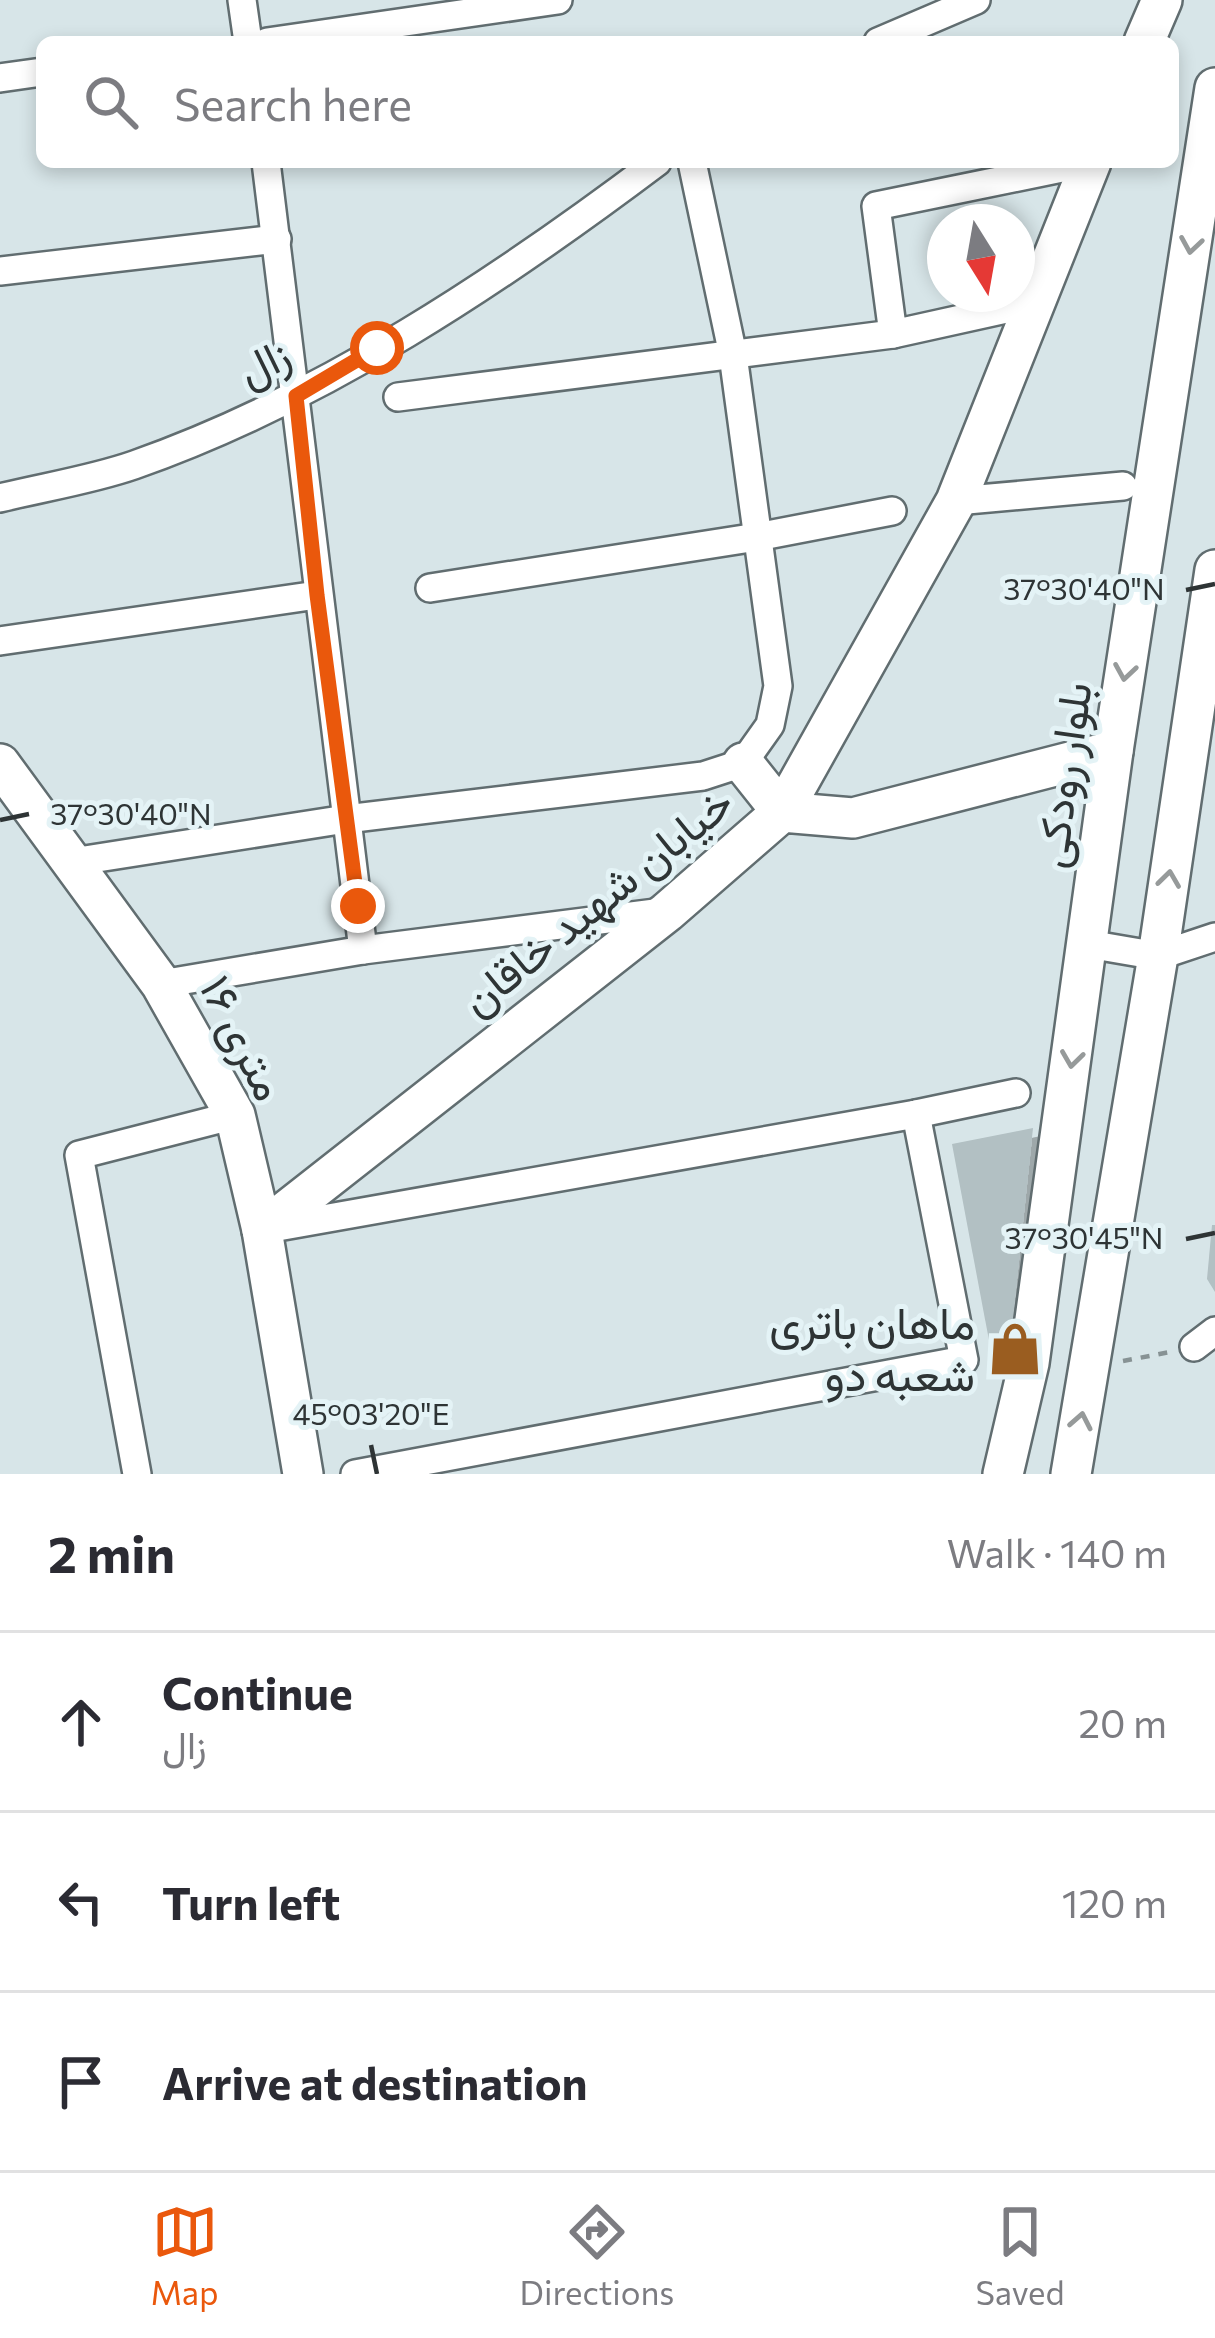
<!DOCTYPE html>
<html lang="en">
<head>
<meta charset="utf-8">
<style>
  :root { --surface:#fff; --page:#f7f7f7; --text:#2b2b33; --muted:#7c7c81; --line:#e1e1e2; --accent:#ea580c }
  body { margin:0; font-family:Commissioner,Vazirmatn,sans-serif; background:var(--page); color:var(--text) }
  .compass { position:absolute; left:927px; top:204px; width:108px; height:108px; border-radius:50%; background:var(--surface); box-shadow:0 6px 18px #0003; rotate:169deg }
  .stop { position:absolute; width:36px; height:36px; margin:-27px; border:9px solid #ea580c; border-radius:50%; background:#fff }
  .stop.end { background:#ea580c; border-color:#fff; box-shadow:0 3px 12px #0008 }
  .list { margin:0; padding:0; list-style:none }
  h2 { display:flex; justify-content:space-between; align-items:center; height:156px; margin:0; padding:0 48px; font-size:51px }
  h2 small { font-size:39px; font-weight:400; color:var(--muted) }
  .list li { display:grid; grid-template-columns:78px 1fr auto; gap:36px; align-items:center; box-sizing:border-box; height:180px; padding:0 48px; border-top:3px solid var(--line) }
  .list b { display:block; font-size:45px; white-space:nowrap }
  .list p { margin:0; font-size:39px; white-space:nowrap; color:var(--muted) }
  .list em { font-size:39px; font-style:normal; color:var(--muted) }
  .icon { flex:none; width:66px; height:66px; fill:none; stroke:currentColor; stroke-width:2; stroke-linecap:round; stroke-linejoin:round }
  .map { position:relative; flex:none; width:1215px; height:1474px; overflow:hidden }
  .search { position:absolute; background:var(--surface); box-shadow:0 6px 18px #0003; left:36px; right:36px; top:36px; height:132px; display:flex; align-items:center; gap:30px; box-sizing:border-box; padding:0 42px; border-radius:18px; color:var(--muted); font-size:45px }
  .sheet { height:696px; background:var(--surface) }
  nav { display:flex; justify-content:space-around; align-items:center; box-sizing:border-box; height:168px; border-top:3px solid var(--line); background:var(--surface); font-size:33px; color:var(--muted) }
  nav a { display:grid; justify-items:center; gap:6px }
  nav .on { color:var(--accent) }
  .map>svg:first-child { display:block }
  .building { fill:#b2c0c3; filter:url(#shadow) }
  .lines { fill:none; stroke-linecap:round; stroke-linejoin:round }
  .street-casing { stroke:#616d70; stroke-width:32 }
  .secondary-casing { stroke:#616d70; stroke-width:44 }
  .path { stroke:#879294; stroke-width:4.5; stroke-dasharray:9 9; stroke-linecap:butt }
  .street { stroke:#fff; stroke-width:27 }
  .secondary { stroke:#fff; stroke-width:39 }
  .oneway { stroke:#969a9a }
  .route { stroke:#ea580c; stroke-width:15 }
  .ticks { fill:none; stroke:#2e3435; stroke-width:4.5 }
  .labels { text-anchor:middle; stroke-width:10; stroke-linejoin:round; paint-order:stroke }
  .street-label { font-size:45px; fill:#2e3435; stroke:#e4f3f6 }
  .poi-label { font-size:45px; fill:#2e3435; stroke:#e4f3f6; text-anchor:end }
  .ticks-label { font-size:30px; text-anchor:middle; fill:#2e3435; stroke:#e4f3f6; stroke-width:10; stroke-linejoin:round; paint-order:stroke }
</style>
</head>
<body>
<div class="map">
<svg width="1215" height="1474" viewBox="0 0 1215 1474">
  <defs>
    <filter id="shadow"><feDropShadow dx="8" dy="8" stdDeviation="0" flood-color="#0004"/></filter>
  </defs>
  <rect width="100%" height="100%" fill="#d7e5e8"/>
  <g class="building">
    <polygon points="1033,1128 1011,1336 991,1351 952,1144"/>
    <polygon points="1212,1225 1215,1225 1215,1292 1207,1279"/>
  </g>
  <g class="lines">
    <defs>
      <g id="street">
        <polyline points="242,0 248,42"/>
        <polyline points="267,42 558,0"/>
        <polyline points="878,42 976,0"/>
        <polyline points="0,78 42,72"/>
        <polyline points="266,162 363,950"/>
        <polyline points="0,271 277,239"/>
        <polyline points="1033,303 893,334 876,206 1091,162"/>
        <polyline points="398,397 893,334"/>
        <path d="M0,498C44,487 91,480 134,465C322,399 499,281 657,162"/>
        <polyline points="956,501 1123,486"/>
        <polyline points="430,588 757,537 892,511"/>
        <polyline points="0,641 317,595"/>
        <polyline points="72,862 346,819 703,776 743,763 770,725 778,686 733,355 692,162"/>
        <polyline points="1088,944 1158,956 1215,937"/>
        <polyline points="161,984 363,950 663,912"/>
        <polyline points="272,1228 916,1114 1016,1093"/>
        <polyline points="1194,1347 1215,1331"/>
        <polyline points="137,1474 79,1155 235,1115"/>
        <polyline points="355,1474 964,1360 916,1114"/>
      </g>
      <g id="secondary">
        <polyline points="1144,42 1162,0"/>
        <polyline points="743,763 782,812 956,501 1091,162"/>
        <polyline points="0,764 161,984 235,1115 262,1230 303,1474"/>
        <polyline points="262,1230 667,912 782,812 853,818 1113,751"/>
        <polyline points="1003,1474 1029,1363 1113,751 1215,88"/>
        <polyline points="1071,1474 1158,956 1215,570"/>
      </g>
    </defs>
    <use href="#street" class="street-casing"/>
    <use href="#secondary" class="secondary-casing"/>
    <polyline class="path" points="1123,1361 1170,1352"/>
    <use href="#street" class="street"/>
    <use href="#secondary" class="secondary"/>
  </g>
  <defs><path id="oneway-chevron" d="M-2-3.5L2.5 0L-2 3.5" fill="none" stroke-width="1.6" stroke-linecap="round" stroke-linejoin="round" transform="scale(3)"/></defs>
  <g class="oneway">
    <use href="#oneway-chevron" transform="translate(1191 245) rotate(99)"/>
    <use href="#oneway-chevron" transform="translate(1125 672) rotate(99)"/>
    <use href="#oneway-chevron" transform="translate(1169 879) rotate(-82)"/>
    <use href="#oneway-chevron" transform="translate(1072 1059) rotate(98)"/>
    <use href="#oneway-chevron" transform="translate(1081 1421) rotate(-79)"/>
  </g>
  <g class="lines">
    <polyline class="route" points="358,906 317,595 296,396 377,348"/>
  </g>
  <path class="ticks" d="M1186,590L1215,584M0,820L29,814M1186,1239L1215,1233M371,1445L377,1474"/>
  <defs>
    <symbol id="shop-bare" viewBox="-9 -9 18 18"><path d="M-5-2.5h2.3a2.7 3.5 0 0 1 5.4 0H5L5.5 6h-11ZM-1.5-2.5h3a1.5 2.3 0 0 0-3 0Z" fill="#9a5d20" stroke="#e4f3f6" stroke-width="2.5" paint-order="stroke"/></symbol>
  </defs>
  <g fill-rule="evenodd">
    <use href="#shop-bare" x="977" y="1311" width="76" height="76"/>
  </g>
  <g class="labels">
    <g class="street-label">
      <text transform="translate(264 362) rotate(-26)" y="16">زال</text>
      <text transform="translate(1063 775) rotate(-82)" y="16">بلوار رودکی</text>
      <text transform="translate(597 901) rotate(-39)" y="16">خیابان شهید خاقان</text>
      <text transform="translate(243 1038) rotate(63)" y="16">۱۶ متری</text>
    </g>
    <g class="poi-label">
      <text x="975" y="1339">ماهان باتری<tspan x="975" dy="52">شعبه دو</tspan></text>
    </g>
  </g>
  <g class="ticks-label">
    <text x="1084" y="600">37°30'40"N</text>
    <text x="131" y="825">37°30'40"N</text>
    <text x="1084" y="1249">37°30'45"N</text>
    <text x="371" y="1425">45°03'20"E</text>
  </g>
</svg>
<svg class="compass" viewBox="-18 -18 36 36"><path d="M0-13l5 13h-10z" fill="#e53935"/><path d="M0 13l5-13h-10z" fill="#7c7c81"/></svg>
<div class="stop" style="left:377px;top:348px"></div>
<div class="stop end" style="left:358px;top:906px"></div>
<div class="search"><svg class="icon" aria-label="search" viewBox="0 0 24 24"><circle cx="10" cy="10" r="6"/><path d="M15 15l6 6"/></svg>Search here</div>
</div>
<section class="sheet">
<h2>2 min<small>Walk · 140 m</small></h2>
<ul class="list">
<li><svg class="icon" aria-label="ahead" viewBox="0 0 24 24"><path d="M12 20V5M6 11l6-6 6 6"/></svg><div><b>Continue</b><p>زال</p></div><em>20 m</em></li>
<li><svg class="icon" aria-label="left" viewBox="0 0 24 24"><path d="M17 20v-9H6M10 6l-5 5 5 5"/></svg><div><b>Turn left</b></div><em>120 m</em></li>
<li><svg class="icon" aria-label="arrive" viewBox="0 0 24 24"><path d="M6 21V4h12l-3 4 3 4H6"/></svg><div><b>Arrive at destination</b></div></li>
</ul>
</section>
<nav>
<a class="on"><svg class="icon" aria-label="map" viewBox="0 0 24 24"><path d="M3 6l6-2 6 2 6-2v14l-6 2-6-2-6 2zM9 4v14M15 6v14"/></svg>Map</a>
<a><svg class="icon" aria-label="directions" viewBox="0 0 24 24"><path d="M12 3l9 9-9 9-9-9zM9 14v-3h6M13 9l2 2-2 2"/></svg>Directions</a>
<a><svg class="icon" aria-label="saved" viewBox="0 0 24 24"><path d="M7 4h10v16l-5-4-5 4z"/></svg>Saved</a>
</nav>
</body>
</html>
